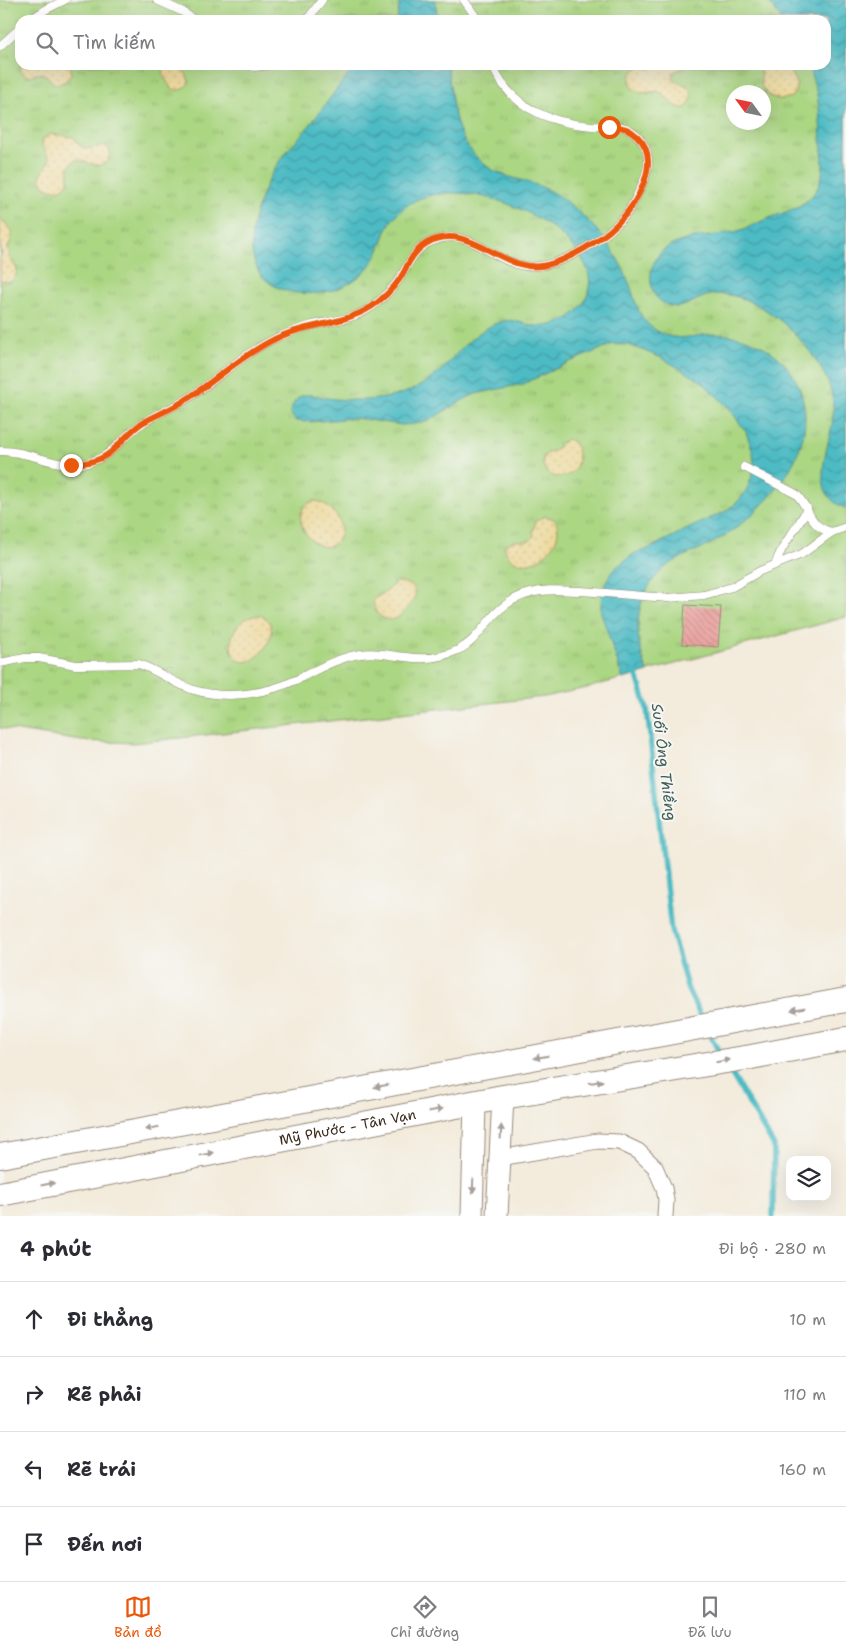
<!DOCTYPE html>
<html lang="vi">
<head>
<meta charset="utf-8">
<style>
  :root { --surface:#fff; --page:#f7f7f7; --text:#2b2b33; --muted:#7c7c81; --line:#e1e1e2; --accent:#ea580c }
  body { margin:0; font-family:"Shantell Sans",sans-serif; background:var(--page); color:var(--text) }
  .controls { position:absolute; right:15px; bottom:15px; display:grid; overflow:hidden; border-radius:10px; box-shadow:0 5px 20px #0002 }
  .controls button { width:45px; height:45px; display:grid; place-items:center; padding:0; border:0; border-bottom:1px solid var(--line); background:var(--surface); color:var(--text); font:25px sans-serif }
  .compass { position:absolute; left:726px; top:85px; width:45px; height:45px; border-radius:50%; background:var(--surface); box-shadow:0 5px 20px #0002; rotate:303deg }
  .stop { position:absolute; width:15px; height:15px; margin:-11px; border:4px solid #ea580c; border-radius:50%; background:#fff }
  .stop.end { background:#ea580c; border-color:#fff; box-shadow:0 1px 5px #0008 }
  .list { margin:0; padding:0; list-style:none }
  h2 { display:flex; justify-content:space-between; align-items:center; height:65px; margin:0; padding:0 20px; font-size:21px }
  h2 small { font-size:16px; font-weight:400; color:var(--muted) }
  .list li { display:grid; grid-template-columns:32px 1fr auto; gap:15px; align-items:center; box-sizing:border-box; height:75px; padding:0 20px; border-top:1px solid var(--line) }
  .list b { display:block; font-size:19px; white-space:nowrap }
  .list em { font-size:16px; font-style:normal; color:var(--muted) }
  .icon { flex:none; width:28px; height:28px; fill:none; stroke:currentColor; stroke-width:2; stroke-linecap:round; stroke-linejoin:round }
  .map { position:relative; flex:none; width:846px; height:1216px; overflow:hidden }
  .search { position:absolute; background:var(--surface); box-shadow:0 5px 20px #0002; left:15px; right:15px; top:15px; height:55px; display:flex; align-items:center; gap:12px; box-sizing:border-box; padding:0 18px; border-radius:15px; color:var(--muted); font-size:19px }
  .sheet { height:365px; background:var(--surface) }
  nav { display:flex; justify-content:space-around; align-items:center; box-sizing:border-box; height:70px; border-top:1px solid var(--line); background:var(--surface); font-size:14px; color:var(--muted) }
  nav a { display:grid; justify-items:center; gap:2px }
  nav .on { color:var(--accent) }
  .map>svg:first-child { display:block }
  .grass { fill:url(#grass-tufts); stroke:#738050; fill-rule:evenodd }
  .sand { fill:url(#sand-dots); stroke:#94825e }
  .water { fill:url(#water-waves); stroke:#447271 }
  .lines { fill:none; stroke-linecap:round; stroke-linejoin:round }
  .stream { stroke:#4dbbc4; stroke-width:5.5 }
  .building { fill:url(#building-back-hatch) }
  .lane-casing { stroke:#978a7c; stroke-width:9 }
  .street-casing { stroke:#978a7c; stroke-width:17 }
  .secondary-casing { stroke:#978a7c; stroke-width:23 }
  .primary-casing { stroke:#978a7c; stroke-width:26 }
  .lane { stroke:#fff; stroke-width:8 }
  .street { stroke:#fff; stroke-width:15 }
  .secondary { stroke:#fff; stroke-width:21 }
  .primary { stroke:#fff; stroke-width:24 }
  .oneway { fill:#a79f9a }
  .route { stroke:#ea580c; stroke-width:6 }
  .labels { text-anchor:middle; stroke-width:4; stroke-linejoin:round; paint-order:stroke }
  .street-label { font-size:14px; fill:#3b2a1e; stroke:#f6f6f2 }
  .water-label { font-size:15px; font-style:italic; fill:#415d58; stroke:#f6f6f2 }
</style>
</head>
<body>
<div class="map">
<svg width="846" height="1216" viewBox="0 0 846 1216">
  <defs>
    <pattern id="grass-tufts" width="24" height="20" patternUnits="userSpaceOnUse" patternTransform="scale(1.25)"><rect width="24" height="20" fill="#abd682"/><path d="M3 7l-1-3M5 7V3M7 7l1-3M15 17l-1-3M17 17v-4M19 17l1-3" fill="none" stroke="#94b870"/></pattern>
    <pattern id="sand-dots" width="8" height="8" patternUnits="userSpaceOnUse" patternTransform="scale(1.25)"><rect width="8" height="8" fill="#eeda9e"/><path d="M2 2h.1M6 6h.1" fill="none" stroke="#cdbb88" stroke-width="1.8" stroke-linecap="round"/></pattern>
    <pattern id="water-waves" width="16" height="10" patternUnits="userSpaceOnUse" patternTransform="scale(1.25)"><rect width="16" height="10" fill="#4dbbc4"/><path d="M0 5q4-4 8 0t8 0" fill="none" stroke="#41989f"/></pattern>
    <pattern id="building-back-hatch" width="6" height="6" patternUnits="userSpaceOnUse" patternTransform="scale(1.25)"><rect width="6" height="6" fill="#eba09e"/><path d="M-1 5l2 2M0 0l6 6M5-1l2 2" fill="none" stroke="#c08380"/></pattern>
  </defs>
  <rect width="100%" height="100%" fill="#f6f6f2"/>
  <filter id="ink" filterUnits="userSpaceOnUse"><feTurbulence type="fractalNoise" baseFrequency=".02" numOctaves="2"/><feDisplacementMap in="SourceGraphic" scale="10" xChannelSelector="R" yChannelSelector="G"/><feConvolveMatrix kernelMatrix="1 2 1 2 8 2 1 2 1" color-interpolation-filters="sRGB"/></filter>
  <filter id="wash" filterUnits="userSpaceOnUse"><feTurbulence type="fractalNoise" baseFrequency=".0096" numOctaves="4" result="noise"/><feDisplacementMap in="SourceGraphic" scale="20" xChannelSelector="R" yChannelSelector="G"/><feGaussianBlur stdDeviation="1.12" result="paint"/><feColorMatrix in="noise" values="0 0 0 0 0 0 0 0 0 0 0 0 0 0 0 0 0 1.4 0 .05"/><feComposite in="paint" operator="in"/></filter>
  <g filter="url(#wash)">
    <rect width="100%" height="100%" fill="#f3ebdb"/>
    <path class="grass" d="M0,0H846V617L587,688L544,697L134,743L82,741L0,728ZM20,20H826V65H20ZM734,92H764V122H734Z"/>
    <g class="sand">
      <path d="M20,65H71V74L68,79C51,91 54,78 43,74C37,72 32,77 26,76L21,70Z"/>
      <path d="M165,65H177L186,73L189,81C186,90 179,92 171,88L164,77L163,68Z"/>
      <path d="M656,65H684L681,69L674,72L672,78C679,87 691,80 692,98C683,123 667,95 658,91L641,93L632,88C628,79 630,71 640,67L652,69Z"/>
      <path d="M750,65H786L797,84L794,95C782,104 765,98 761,84C760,79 762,76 760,72C758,67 755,66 750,65Z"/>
      <path d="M51,134L73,137C77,140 78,146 83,148C92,152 107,138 110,152C112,160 103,167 96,165C85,164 76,153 69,167C68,177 71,185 59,190C53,190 48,189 44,185C34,173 49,168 49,159C48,154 43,149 42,144L43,139Z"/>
      <polygon points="0,217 12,231 12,236 8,249 10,258 17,269 16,276 10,282 0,280 0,258 2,255 0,244"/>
      <path d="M568,439L574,442C584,461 575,481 552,476C546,472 539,463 545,455C548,452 552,452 556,449C561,446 561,441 568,439Z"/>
      <path d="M314,501C331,501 349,527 337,541C319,564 280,512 314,501Z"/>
      <path d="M545,516L554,519C573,543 518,588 504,547C517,533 526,548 534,536L533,531L536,521Z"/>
      <path d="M396,582H402L412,586C419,595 414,599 408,607C401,615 398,620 388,620C377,616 372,610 374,598L385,593Z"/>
      <path d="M259,615C290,624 256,672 238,660C226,651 231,631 241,622C246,618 252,616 259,615Z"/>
    </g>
    <g class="water">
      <polygon points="398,0 435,0 438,20 397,20 399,6"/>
      <path d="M767,0H846V508C805,495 831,444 833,417C834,404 832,391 827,380C810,341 760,292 715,294C701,295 689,307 676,307C666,306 656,300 653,291C650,283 650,276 652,268C662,234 706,239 733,232C745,230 754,224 765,220C785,211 807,208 818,187C826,170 822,156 821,139C819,109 820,94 807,65H826V20H782Z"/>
      <path d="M358,65H447C453,96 451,128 473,153C494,179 517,176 544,188C562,196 579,211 593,226C607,240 619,259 627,278C636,298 636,319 657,331C678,343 692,335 713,334C750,334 785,352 799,387C822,445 774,501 729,533C711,546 689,552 670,564C634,589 631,634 648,672L623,679L601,613V601L603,589L608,578L615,568L635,553L646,550L679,533L724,512L734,505L742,497L748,487L752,476L754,464L753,452L746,432L729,408L701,381L662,358L629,345L613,344L572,361L523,384L475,394L463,400L428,421L415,424L402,425L355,418L309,422L296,421L290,413C298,385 313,397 335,399C379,403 418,397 448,363C463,346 479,329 500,322C513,317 523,325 535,326C560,328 585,313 589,288C593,266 573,245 558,232C521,201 436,172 397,214C386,225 385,237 379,250C368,275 345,290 319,293C299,295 276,292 262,276C238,247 260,193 277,165C287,149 301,137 313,121C328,102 340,82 358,65Z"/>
    </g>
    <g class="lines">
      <g class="stream">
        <polyline points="635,669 647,709 671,930 688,990 703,1021"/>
        <polyline points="708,1031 721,1056"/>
        <polyline points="727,1066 774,1146 773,1216"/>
      </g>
    </g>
    <g id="blocks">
      <polygon class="building" points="685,605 721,607 718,647 682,644"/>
    </g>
  </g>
  <g filter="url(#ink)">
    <use href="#blocks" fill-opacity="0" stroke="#978a7c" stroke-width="1"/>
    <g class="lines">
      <defs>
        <g id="lane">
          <polyline points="157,0 183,12 194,20"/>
          <polyline points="464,0 478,20"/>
          <polyline points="30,20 45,10 65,0"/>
          <polyline points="307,20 322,0"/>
          <polyline points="0,46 20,28"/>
          <polyline points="247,65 255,67 268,65"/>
          <path d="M0,451C30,450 57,470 87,463C115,456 120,437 143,423C158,413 175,407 190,397C219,378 244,353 276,338C288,333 301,328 313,325C331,321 349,320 365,311C379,303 389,293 398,281C409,265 413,248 433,241C470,226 491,261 525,266C558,270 607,239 627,213C635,202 640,190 645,178C646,173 648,169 648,163C649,149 640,134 626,128C615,125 603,127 592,126C548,123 510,107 492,65"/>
          <path d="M744,467L796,494C811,509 808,527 832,532"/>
          <path d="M776,563C783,540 798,530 807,508"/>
          <path d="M0,663L25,658H39L76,665L139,664C159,671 174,684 194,690C227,700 267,694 298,679C318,669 339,657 361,654C377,651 390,656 406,657C424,660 441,658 458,650C471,644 479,633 488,622C499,608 514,597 531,593C547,588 564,591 580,591C609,593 638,596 668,598L704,595L732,587L760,571L802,554L832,532L846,527"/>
        </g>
        <polyline id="street" points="500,1158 598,1141 619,1142 638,1151 655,1167 664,1188 666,1200 665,1216"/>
        <g id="secondary">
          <polyline points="472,1216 475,1103"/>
          <polyline points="497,1216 503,1097"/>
        </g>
        <g id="primary">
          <polyline points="0,1156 846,1000"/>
          <path id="s1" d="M0,1194L503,1097L751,1057L846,1039"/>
        </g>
      </defs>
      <use href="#lane" class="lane-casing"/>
      <use href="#street" class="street-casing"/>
      <use href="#secondary" class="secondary-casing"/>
      <use href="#primary" class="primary-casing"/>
      <use href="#lane" class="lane"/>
      <use href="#street" class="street"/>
      <use href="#secondary" class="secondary"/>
      <use href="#primary" class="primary"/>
    </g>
    <defs><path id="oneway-solid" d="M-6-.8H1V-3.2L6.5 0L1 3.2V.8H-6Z" transform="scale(1.25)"/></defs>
    <g class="oneway">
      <use href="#oneway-solid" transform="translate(798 1009) rotate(169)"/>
      <use href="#oneway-solid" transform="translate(541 1057) rotate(170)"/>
      <use href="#oneway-solid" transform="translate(723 1061) rotate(-9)"/>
      <use href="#oneway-solid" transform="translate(596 1082) rotate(-9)"/>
      <use href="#oneway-solid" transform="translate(381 1086) rotate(170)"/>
      <use href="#oneway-solid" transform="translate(436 1110) rotate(-11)"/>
      <use href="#oneway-solid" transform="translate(152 1128) rotate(170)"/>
      <use href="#oneway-solid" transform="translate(501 1132) rotate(-87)"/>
      <use href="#oneway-solid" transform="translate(207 1154) rotate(-11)"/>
      <use href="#oneway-solid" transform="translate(48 1184) rotate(-11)"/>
      <use href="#oneway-solid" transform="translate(473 1186) rotate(92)"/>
    </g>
  </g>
  <g class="lines" filter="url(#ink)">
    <path class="route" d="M71,465C87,463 103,461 114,449C124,440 131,430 142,423C158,414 175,408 190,397C218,378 243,355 273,340C307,322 348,326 378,302C388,294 399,282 405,270C410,259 416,249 427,243C471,219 503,276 547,265C570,259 600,241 617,224C637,204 663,160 637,136C629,128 619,126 609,127"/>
  </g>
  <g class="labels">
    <g class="street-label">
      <text dy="5" stroke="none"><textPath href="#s1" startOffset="354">Mỹ Phước - Tân Vạn</textPath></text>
    </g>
    <g class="water-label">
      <text transform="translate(664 762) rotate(83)" y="5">Suối Ông Thiềng</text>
    </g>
  </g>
</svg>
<div class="controls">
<button><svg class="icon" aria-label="layers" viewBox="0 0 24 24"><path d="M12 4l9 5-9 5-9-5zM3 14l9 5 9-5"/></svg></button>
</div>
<svg class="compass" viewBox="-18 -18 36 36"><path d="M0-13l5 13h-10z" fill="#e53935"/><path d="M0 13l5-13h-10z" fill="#7c7c81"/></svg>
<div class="stop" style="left:609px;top:127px"></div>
<div class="stop end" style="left:71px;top:465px"></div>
<div class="search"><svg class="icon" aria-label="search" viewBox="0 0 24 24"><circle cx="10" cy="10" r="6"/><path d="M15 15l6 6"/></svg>Tìm kiếm</div>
</div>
<section class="sheet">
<h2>4 phút<small>Đi bộ · 280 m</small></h2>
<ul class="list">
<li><svg class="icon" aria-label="ahead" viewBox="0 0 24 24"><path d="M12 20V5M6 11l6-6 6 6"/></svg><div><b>Đi thẳng</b></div><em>10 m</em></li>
<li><svg class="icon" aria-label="right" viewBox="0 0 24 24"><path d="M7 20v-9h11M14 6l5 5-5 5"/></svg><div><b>Rẽ phải</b></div><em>110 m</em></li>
<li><svg class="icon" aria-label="left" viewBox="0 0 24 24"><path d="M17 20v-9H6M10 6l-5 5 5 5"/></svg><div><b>Rẽ trái</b></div><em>160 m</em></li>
<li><svg class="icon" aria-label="arrive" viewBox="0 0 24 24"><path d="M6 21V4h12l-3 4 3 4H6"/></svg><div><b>Đến nơi</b></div></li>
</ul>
</section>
<nav>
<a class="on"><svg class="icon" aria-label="map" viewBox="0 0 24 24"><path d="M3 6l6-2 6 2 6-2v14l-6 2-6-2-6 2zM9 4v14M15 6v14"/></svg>Bản đồ</a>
<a><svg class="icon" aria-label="directions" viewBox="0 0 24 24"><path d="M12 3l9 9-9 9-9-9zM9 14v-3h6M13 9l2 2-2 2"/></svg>Chỉ đường</a>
<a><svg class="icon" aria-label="saved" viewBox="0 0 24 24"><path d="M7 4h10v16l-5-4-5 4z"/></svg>Đã lưu</a>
</nav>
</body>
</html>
